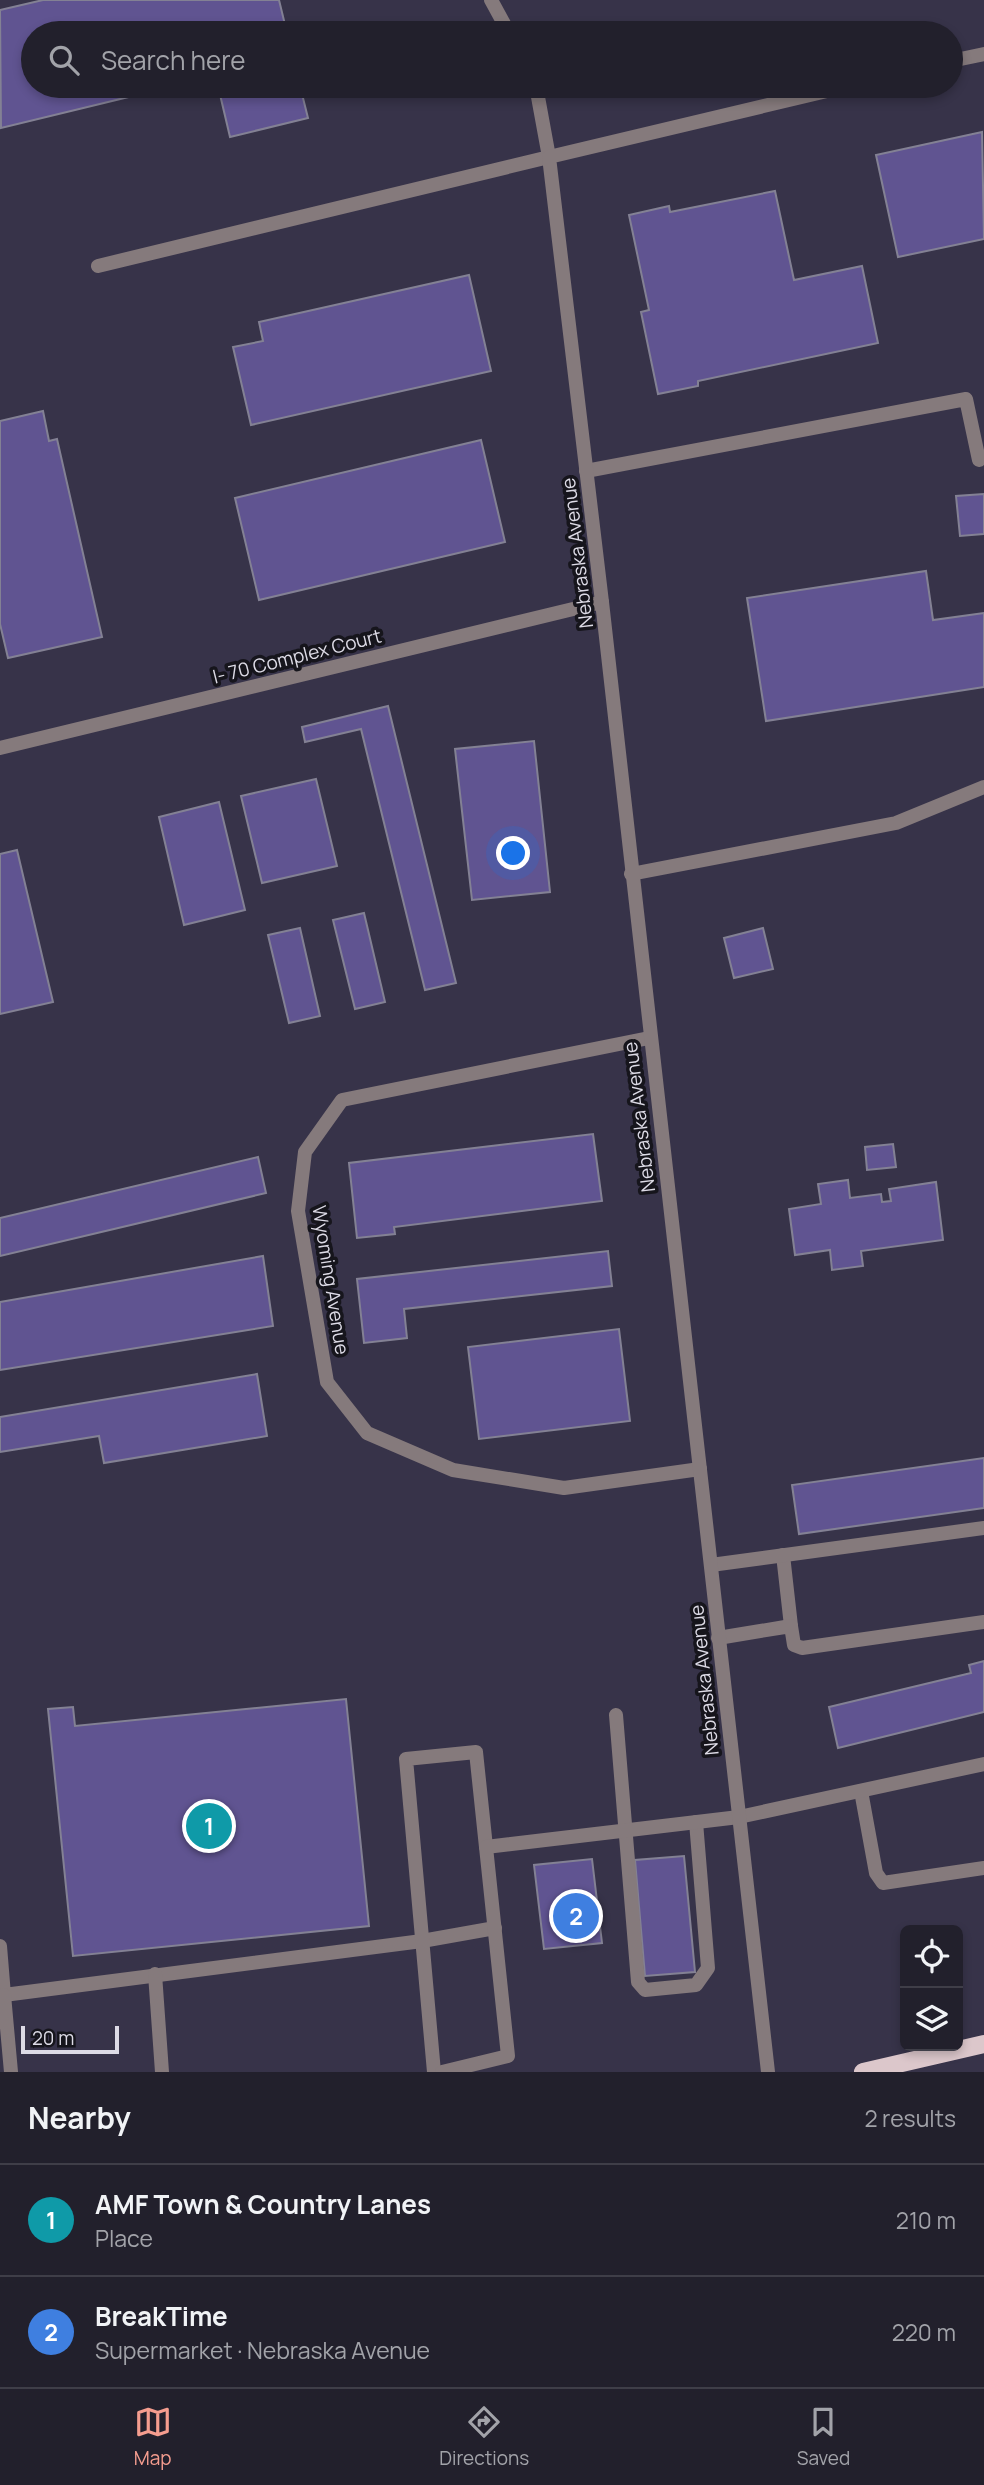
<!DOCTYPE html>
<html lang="en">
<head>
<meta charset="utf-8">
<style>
  :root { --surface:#22202c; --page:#2a2834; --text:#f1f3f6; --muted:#a2a3a9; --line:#3f3e48; --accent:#f59d8f }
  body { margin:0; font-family:Manrope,sans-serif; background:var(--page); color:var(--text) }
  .controls { position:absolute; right:21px; bottom:21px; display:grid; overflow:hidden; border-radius:10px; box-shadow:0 4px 10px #0003 }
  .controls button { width:63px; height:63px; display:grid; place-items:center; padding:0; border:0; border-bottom:2px solid var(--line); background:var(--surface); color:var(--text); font:35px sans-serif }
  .scale { position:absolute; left:21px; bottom:18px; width:98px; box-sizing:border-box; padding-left:7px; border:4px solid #dddbe6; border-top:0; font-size:19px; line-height:24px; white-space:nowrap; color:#dddbe6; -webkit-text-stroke:5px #16151c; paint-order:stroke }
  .you { position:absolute; left:514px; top:854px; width:24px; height:24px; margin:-18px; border:5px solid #fff; border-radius:50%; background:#1a73e8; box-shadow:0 0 0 10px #1a73e833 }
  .badge { display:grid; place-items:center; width:46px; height:46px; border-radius:50%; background:var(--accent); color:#fff; font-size:23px; font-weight:700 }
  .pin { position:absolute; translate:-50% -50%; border:4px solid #fff; box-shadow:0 2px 7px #0006 }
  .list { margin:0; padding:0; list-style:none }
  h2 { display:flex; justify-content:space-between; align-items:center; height:91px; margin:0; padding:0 28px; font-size:30px }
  h2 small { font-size:23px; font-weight:400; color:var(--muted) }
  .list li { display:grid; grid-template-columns:46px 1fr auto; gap:21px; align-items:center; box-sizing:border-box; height:112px; padding:0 28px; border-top:2px solid var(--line) }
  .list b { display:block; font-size:26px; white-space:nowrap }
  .list p { margin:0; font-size:23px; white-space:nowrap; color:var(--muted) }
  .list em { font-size:23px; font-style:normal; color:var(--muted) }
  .icon { flex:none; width:38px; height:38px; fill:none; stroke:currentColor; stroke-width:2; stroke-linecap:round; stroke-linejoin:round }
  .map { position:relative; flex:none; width:984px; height:2072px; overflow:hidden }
  .search { position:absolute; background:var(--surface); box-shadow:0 4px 10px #0003; left:21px; right:21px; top:21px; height:77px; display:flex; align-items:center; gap:18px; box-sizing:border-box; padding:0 24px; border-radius:38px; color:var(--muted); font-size:26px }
  .sheet { height:315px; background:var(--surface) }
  nav { display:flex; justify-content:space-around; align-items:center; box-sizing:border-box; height:98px; border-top:2px solid var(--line); background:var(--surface); font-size:19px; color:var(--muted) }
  nav a { display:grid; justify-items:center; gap:4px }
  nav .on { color:var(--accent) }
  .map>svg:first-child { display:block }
  .built { fill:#373349; fill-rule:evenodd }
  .building { fill:#605491; stroke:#838194; stroke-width:2 }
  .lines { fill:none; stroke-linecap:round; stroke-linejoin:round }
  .lane { stroke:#857a7c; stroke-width:14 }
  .street { stroke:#857a7c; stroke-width:14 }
  .primary { stroke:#dcc7cb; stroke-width:18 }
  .labels { text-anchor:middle; stroke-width:7; stroke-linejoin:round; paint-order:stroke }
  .street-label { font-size:19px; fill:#dddbe6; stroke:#16151c }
</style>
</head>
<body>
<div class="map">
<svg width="984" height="2072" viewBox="0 0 984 2072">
  <rect width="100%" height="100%" fill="#2e2b3b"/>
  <path class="built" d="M0,0H984V2072H0ZM33,33H951V86H33ZM905,1930H958V2046H905Z"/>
  <g class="building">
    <polygon points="43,0 279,0 287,33 33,33 33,86 174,86 1,128 0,10"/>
    <polygon points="218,86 300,86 308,118 230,137"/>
    <polygon points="982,132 984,239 898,257 876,155"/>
    <polygon points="775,191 794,280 862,266 878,343 698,381 698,386 658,394 641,312 649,310 629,215 669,206 670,212"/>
    <polygon points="469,275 491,371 251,425 233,347 263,341 259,322"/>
    <polygon points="43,411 49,441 57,439 102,637 8,658 0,624 0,421"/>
    <polygon points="481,440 505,542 259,600 235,498"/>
    <polygon points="984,494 984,534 960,536 956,496"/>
    <polygon points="926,571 933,620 984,613 984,687 766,721 747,598"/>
    <polygon points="388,706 456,983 425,990 361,729 305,742 302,727"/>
    <polygon points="534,741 550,892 472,900 455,749"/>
    <polygon points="316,779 337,866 262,883 241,796"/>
    <polygon points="219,802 245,910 184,925 159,817"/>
    <polygon points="17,850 53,1002 0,1014 0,854"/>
    <polygon points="364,913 385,1002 355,1009 333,920"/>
    <polygon points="300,928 320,1016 289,1023 268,935"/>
    <polygon points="763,928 773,969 734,978 724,938"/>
    <polygon points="593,1134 602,1201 394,1227 395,1234 357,1238 349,1163"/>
    <polygon points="893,1144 896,1167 867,1170 865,1147"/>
    <polygon points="258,1157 266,1193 0,1256 0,1218"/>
    <polygon points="848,1180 850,1198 881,1194 882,1202 891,1201 889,1189 936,1182 943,1240 861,1251 863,1266 832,1270 830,1250 795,1255 789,1209 821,1204 818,1184"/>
    <polygon points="608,1251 612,1286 404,1309 407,1338 364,1343 357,1279"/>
    <polygon points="263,1256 273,1326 0,1370 0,1302"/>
    <polygon points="619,1329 630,1421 479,1439 468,1347"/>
    <polygon points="257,1374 267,1436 104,1463 99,1436 0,1452 0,1417"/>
    <polygon points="984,1458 984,1508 799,1534 792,1485"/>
    <polygon points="984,1661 984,1712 838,1748 829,1707 971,1673 969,1665"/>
    <polygon points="346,1699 369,1926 73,1956 48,1709 73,1707 75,1726"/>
    <polygon points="684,1856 695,1972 645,1976 635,1860"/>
    <polygon points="592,1859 602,1943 544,1949 534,1865"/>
  </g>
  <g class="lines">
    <g class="lane">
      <polyline points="491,0 509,33"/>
      <polyline points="98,266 549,157 536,86"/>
      <polyline points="586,471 966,399 979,460"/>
      <polyline points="783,1555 791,1626"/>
      <polyline points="711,1565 984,1528"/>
      <polyline points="718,1638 791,1626 794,1645 802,1648 984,1622"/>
      <polyline points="616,1715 638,1982 645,1990 696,1985 708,1968 696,1822"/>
      <polyline points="861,1791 876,1873 883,1883 984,1868"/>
      <polyline points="0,1946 4,1995 422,1941 495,1928"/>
      <polyline points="155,1974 162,2072"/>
      <polyline points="4,1995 11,2072"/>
      <polyline points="434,2072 406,1759 476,1752 486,1847"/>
      <polyline points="442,2072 508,2056 486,1847 739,1817 984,1764"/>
    </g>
    <g class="street">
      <polyline points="951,61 984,54"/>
      <polyline points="0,748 602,602"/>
      <polyline points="631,874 896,823 984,787"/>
      <polyline points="649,1038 342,1100 305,1152 298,1211 327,1382 367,1433 453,1470 564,1488 700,1469"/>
      <polyline points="768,2072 602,602 549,157 848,86"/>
    </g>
    <polyline class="primary" points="863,2072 984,2044"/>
  </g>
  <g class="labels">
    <g class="street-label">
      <text transform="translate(577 553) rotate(-97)" y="7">Nebraska Avenue</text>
      <text transform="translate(297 656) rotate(-14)" y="7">I- 70 Complex Court</text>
      <text transform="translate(639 1117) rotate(-97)" y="7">Nebraska Avenue</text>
      <text transform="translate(331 1280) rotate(81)" y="7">Wyoming Avenue</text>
      <text transform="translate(704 1680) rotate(-96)" y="7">Nebraska Avenue</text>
    </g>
  </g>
</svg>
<div class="controls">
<button><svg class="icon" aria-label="locate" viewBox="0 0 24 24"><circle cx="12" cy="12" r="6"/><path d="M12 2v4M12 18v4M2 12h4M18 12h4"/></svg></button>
<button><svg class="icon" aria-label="layers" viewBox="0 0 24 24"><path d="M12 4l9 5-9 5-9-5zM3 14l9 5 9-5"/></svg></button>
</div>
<div class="scale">20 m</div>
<div class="you"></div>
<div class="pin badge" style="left:209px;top:1826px;background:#0f9aa8">1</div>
<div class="pin badge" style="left:576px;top:1916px;background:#3f7fe0">2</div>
<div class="search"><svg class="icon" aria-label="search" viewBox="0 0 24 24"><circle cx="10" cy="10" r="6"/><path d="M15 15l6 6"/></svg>Search here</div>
</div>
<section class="sheet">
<h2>Nearby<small>2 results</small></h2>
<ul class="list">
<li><span class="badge" style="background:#0f9aa8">1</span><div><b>AMF Town &amp; Country Lanes</b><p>Place</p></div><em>210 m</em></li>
<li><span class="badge" style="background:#3f7fe0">2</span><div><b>BreakTime</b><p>Supermarket · Nebraska Avenue</p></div><em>220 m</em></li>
</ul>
</section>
<nav>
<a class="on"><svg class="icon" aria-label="map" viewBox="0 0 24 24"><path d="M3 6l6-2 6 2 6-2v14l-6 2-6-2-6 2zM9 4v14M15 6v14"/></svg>Map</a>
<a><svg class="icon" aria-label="directions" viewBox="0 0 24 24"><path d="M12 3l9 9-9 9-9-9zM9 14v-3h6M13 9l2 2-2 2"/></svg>Directions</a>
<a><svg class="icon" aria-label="saved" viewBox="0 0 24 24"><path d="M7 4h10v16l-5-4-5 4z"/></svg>Saved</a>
</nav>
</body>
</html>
